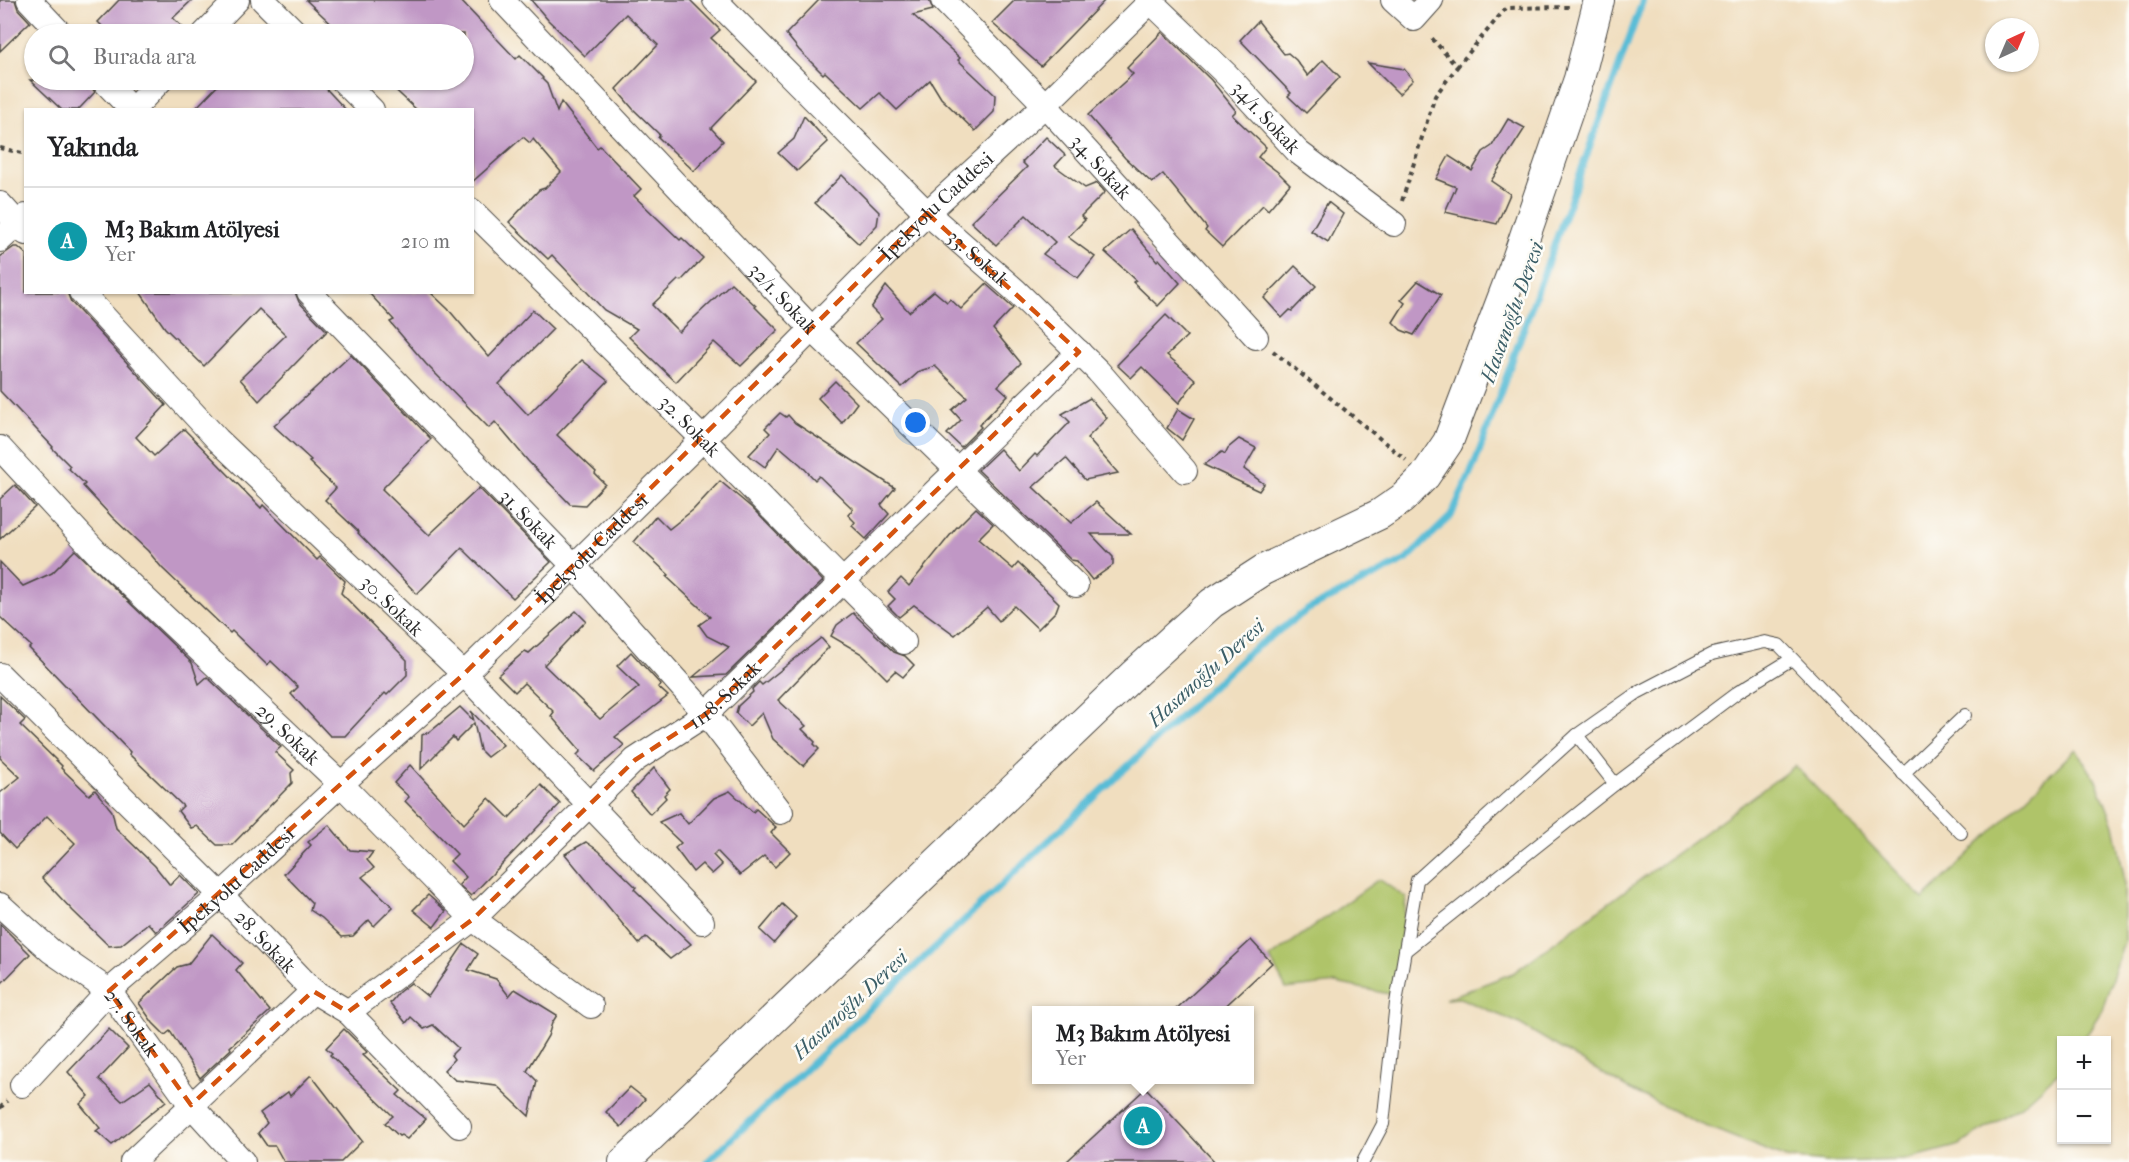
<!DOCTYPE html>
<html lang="tr">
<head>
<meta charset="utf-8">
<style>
  :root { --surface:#fff; --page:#f6f6f6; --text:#202124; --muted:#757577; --line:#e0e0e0; --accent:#1f6fb2 }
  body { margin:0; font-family:"IM FELL French Canon",serif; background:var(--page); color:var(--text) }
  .controls { position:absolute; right:18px; bottom:18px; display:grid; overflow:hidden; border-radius:0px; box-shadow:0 2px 4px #0004 }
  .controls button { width:54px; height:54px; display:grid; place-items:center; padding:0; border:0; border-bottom:2px solid var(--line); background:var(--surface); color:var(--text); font:30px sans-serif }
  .compass { position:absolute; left:1985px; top:18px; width:54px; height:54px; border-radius:50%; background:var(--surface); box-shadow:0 2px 4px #0004; rotate:44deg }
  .you { position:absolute; left:916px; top:423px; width:21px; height:21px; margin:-15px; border:4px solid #fff; border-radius:50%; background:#1a73e8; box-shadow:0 0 0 9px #1a73e833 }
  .badge { display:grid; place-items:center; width:39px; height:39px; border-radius:50%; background:var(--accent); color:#fff; font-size:20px; font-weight:700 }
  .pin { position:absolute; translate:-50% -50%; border:3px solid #fff; box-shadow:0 2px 6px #0006 }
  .popup { position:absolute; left:1032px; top:1006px; width:222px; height:78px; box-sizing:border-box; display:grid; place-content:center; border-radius:0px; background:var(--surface); filter:drop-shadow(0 2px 4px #0005); font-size:20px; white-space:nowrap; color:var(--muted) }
  .popup b { font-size:22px; color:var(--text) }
  .popup::after { content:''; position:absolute; left:50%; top:100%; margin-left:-12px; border:12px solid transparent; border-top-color:var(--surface) }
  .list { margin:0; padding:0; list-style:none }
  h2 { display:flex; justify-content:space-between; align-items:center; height:78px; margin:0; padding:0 24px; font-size:26px }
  h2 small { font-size:20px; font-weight:400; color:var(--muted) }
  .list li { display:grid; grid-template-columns:39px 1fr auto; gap:18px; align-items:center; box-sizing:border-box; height:108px; padding:0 24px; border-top:2px solid var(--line) }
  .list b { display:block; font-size:22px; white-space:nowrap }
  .list p { margin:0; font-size:20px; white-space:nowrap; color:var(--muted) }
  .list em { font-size:20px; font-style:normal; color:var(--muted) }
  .icon { flex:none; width:33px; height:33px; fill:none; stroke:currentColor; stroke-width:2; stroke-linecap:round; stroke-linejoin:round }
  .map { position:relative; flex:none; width:2129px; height:1162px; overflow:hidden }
  .search { position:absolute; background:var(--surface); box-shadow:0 2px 4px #0004; left:24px; top:24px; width:450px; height:66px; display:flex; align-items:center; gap:15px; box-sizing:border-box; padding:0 21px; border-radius:33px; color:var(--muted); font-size:22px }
  .panel { position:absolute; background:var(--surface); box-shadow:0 2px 4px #0004; left:24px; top:108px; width:450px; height:186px; border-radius:0px }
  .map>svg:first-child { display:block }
  .green { fill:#afc469; stroke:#6d784a; stroke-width:1.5 }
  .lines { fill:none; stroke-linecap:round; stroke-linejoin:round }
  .stream { stroke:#58bcd6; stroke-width:7 }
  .building { fill:#c097c5 }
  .service-casing { stroke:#494641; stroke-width:14 }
  .minor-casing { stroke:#494641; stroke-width:26 }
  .tertiary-casing { stroke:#494641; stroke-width:32 }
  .path { stroke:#494641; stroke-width:4; stroke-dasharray:4.5 4.5; stroke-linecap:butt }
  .service { stroke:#fff; stroke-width:12 }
  .minor { stroke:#fff; stroke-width:24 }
  .tertiary { stroke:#fff; stroke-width:30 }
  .marked { fill:none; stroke:#d5540f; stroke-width:4.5; stroke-dasharray:12 8; stroke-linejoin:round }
  .labels { text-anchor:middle; stroke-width:5; stroke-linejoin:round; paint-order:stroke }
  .street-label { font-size:20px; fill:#2b2b2b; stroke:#fdfcf7 }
  .water-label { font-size:21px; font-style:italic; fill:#3b5e67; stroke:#fdfcf7 }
</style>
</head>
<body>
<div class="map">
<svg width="2129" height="1162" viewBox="0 0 2129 1162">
  <rect width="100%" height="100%" fill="#fdfcf7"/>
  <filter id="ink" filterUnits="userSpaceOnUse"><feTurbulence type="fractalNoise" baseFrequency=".0167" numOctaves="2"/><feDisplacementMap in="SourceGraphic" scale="12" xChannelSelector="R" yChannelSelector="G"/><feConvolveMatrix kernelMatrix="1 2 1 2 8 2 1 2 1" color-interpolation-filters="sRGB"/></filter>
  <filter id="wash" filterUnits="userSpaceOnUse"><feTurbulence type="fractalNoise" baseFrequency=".008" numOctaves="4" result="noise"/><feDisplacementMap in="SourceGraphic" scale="24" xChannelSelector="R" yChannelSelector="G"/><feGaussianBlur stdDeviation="1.35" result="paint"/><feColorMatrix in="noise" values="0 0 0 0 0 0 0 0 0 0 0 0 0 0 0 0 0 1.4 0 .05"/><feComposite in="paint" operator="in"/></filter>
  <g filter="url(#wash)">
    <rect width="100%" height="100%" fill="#f0debf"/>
    <g class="green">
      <polygon points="2076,749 2097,782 2114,825 2124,876 2124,942 2102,1010 2083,1040 2062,1040 2061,1070 2021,1106 1960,1145 1904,1160 1827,1162 1786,1158 1693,1121 1627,1088 1518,1023 1460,998 1445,999 1513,973 1795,766 1923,899"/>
      <polygon points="1379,879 1406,898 1394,995 1336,983 1286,989 1270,958"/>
    </g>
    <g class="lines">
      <polyline class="stream" points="707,1162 1247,654 1307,610 1406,560 1451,516 1475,463 1643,0"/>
    </g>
    <g id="blocks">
      <g class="building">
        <polygon points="0,0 15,0 18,9 30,22 0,51"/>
        <polygon points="119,0 192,0 173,18 190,34 110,34 98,22"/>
        <polygon points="306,0 460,0 516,59 520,55 543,78 542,79 547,84 557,112 561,102 597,148 600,146 641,189 634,196 680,240 682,238 703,258 681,281 678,280 652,305 679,332 731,283 756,306 755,307 778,330 741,366 714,342 676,382 629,337 637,329 604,310 552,255 548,259 509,222 539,190 545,188 561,172 533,139 530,143 523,137 472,182 472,110 417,110 385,80 464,80 464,34 342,34"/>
        <polygon points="531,0 690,0 720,30 711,38 756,81 711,128 723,141 694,171 658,137 660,135 633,109 616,89 658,45 626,14 585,56 548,20"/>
        <polygon points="819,0 929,0 933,10 913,15 960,58 958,60 995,95 994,112 975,131 941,98 930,80 897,110 880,93 863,108 825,72 823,74 799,50 786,34"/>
        <polygon points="1015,0 1105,0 1041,66 992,23"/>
        <polygon points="1258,21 1284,54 1288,53 1296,60 1308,76 1323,60 1340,77 1306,113 1288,96 1291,93 1240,40"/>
        <polygon points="1162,32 1211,80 1236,111 1232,115 1266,147 1258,157 1279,173 1290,184 1268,210 1263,205 1222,247 1205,231 1207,228 1163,174 1152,183 1125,158 1088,115 1133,74 1127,68"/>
        <polygon points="1368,63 1404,69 1413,80 1399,94"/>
        <polygon points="30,80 89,80 89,84 95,92 78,110 62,110"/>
        <polygon points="223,80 318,80 346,110 194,110"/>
        <polygon points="804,116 828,142 797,171 778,153 794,139"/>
        <polygon points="1508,119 1525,128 1491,181 1510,194 1497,224 1445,212 1456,187 1436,179 1449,156 1472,171 1483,152 1492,146"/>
        <polygon points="1046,137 1065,155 1055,166 1085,188 1097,183 1105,192 1081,216 1085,220 1068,237 1095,257 1078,278 1043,254 1055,242 1026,215 996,245 971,222 1027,167 1022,162"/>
        <polygon points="842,175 879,212 877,225 859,244 815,203"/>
        <polygon points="1328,202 1343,214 1328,242 1311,231"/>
        <polygon points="1131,229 1157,261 1159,259 1180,283 1158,306 1133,282 1136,280 1105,252"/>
        <polygon points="14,247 18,247 26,254 26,292 67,292 71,302 166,405 136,437 154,456 184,429 261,508 263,505 317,560 320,557 345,581 341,593 407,660 407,675 387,695 385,693 345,736 330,736 291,694 298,687 271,661 267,665 232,631 230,633 162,568 148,551 112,517 83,486 85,484 68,468 70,466 52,448 53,447 0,391 0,257"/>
        <polygon points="1295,266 1316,286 1292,311 1290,310 1282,318 1264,298"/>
        <polygon points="1418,281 1441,295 1414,335 1401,330 1393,322 1405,303 1401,300"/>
        <polygon points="986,284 1013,308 993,329 1021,363 998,386 1008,395 979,425 981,427 961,447 947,434 961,420 952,410 967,397 935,366 920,371 902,387 856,343 882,319 871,308 886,286 909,312 934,291 947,302 950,299 961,309"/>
        <polygon points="140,292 295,292 299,302 327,331 259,401 240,379 286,335 259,309 204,366 165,328"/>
        <polygon points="368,292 430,292 448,309 489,357 533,310 553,329 499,384 528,415 582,360 608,381 557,435 596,472 595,474 605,484 585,505 570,504 528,461 495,422 489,428 426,364 390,322 394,320"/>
        <polygon points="1166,315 1187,336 1167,355 1196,380 1179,403 1142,367 1131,378 1117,365"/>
        <polygon points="351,355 431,439 382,489 429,535 479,488 551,562 513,598 462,548 417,594 358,533 359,532 325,500 336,488 309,462 311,460 274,426"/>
        <polygon points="835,381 857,403 842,423 818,398"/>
        <polygon points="1090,398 1107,418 1087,438 1118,473 1085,480 1066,458 1033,487 1071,523 1096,502 1131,534 1091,534 1113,557 1113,565 1092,580 1077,561 1071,560 978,470 1000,449 1019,471 1035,454 1037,456 1070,422 1062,414"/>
        <polygon points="1178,409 1194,419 1182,440 1167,428"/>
        <polygon points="780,413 786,417 788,415 795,423 895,488 881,505 889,514 866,539 852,526 855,522 848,515 853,509 819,476 815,480 801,465 779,446 765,467 749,455 770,433 765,428"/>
        <polygon points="1239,439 1256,448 1244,469 1264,484 1259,491 1204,465 1222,452 1225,454 1228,448"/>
        <polygon points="720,481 752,508 823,581 726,675 693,677 729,647 707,636 699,625 710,617 667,577 669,575 634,542 656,516 669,529 693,510"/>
        <polygon points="15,485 35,507 0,539 0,499"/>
        <polygon points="976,508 993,524 978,539 1013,569 1018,563 1059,603 1056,611 1038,629 1014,606 999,621 987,607 955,635 914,605 899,617 888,606 895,599 888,592 901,578 909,586 956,528"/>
        <polygon points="75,550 192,663 199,684 207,677 279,745 281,747 275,752 294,770 291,773 292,783 232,845 217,845 197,826 191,828 178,811 183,806 129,754 130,752 29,648 31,646 0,617 0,562 23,586 52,573"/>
        <polygon points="576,611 586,621 544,665 600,719 639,687 617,666 631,652 661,685 658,687 668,696 615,737 624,745 594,771 577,755 581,751 551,716 554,712 524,683 515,692 498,675 525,651 529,653"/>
        <polygon points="853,613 894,652 905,656 914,665 903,677 895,671 887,679 862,654 831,636 837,625"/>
        <polygon points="821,638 829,647 778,700 806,726 802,729 815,742 814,744 819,749 803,766 773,739 762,713 749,726 736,713 738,706 753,692 752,689 759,682 762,685"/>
        <polygon points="0,696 25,720 20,725 62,766 61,768 89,795 95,790 112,811 116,828 155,866 170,885 180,875 199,894 156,932 148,923 121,945 109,946 73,911 42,878 75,843 47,816 15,849 0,833 0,793 20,777 0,758"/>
        <polygon points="460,707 474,721 471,711 503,745 487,757 480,750 474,723 456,741 453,737 421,769 422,735 431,731"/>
        <polygon points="410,765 464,824 489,798 509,818 541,785 560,804 471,896 459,885 466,877 450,861 457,854 405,801 409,797 394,783"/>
        <polygon points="654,768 670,789 664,795 666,798 650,814 631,792"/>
        <polygon points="730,791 753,812 756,809 776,827 771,833 790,852 775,867 764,856 740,875 717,851 713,855 722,865 712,874 702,864 693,872 675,848 681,843 659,822 679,813 688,824 714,798"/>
        <polygon points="329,825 350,850 373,852 367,860 374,868 362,877 393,907 374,926 369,920 353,936 342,937 322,918 310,910 312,903 284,874 311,845 308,842"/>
        <polygon points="586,842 599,851 636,887 634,889 691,944 670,959 646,937 639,944 565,854"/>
        <polygon points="428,895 446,911 434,927 413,910"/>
        <polygon points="782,904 796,917 774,943 760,930"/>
        <polygon points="0,924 30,954 0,985"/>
        <polygon points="212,934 242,963 236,970 270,1011 230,1047 231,1049 200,1078 170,1031 165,1035 153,1023 139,1003 177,967 188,964"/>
        <polygon points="1251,940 1272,963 1220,1011 1174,1011"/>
        <polygon points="464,944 478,954 468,970 496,979 509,996 515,989 557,1015 552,1023 548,1036 527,1071 537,1081 529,1116 496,1085 455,1080 444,1070 454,1059 451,1055 458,1048 433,1025 424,1029 411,1017 406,1023 390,1003 399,992 411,983 428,997"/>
        <polygon points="109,1029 128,1048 99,1079 122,1101 150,1082 166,1101 112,1145 96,1131 100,1128 80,1104 89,1096 68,1072"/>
        <polygon points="344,1029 367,1052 363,1055 401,1091 397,1095 426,1119 407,1139 401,1135 399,1136 385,1123 393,1116 330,1055 332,1053 326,1048"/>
        <polygon points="311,1075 362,1141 341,1162 284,1162 275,1146 267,1146 258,1133 267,1123 260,1113 288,1092 290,1096"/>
        <polygon points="630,1087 645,1099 621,1127 606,1112"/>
        <polygon points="1146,1088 1215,1162 1066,1162"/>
      </g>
    </g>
  </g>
  <g filter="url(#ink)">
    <use href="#blocks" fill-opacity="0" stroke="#494641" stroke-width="1.5"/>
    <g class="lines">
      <defs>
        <g id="service">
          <polyline points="1577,735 1615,784"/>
          <polyline points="1903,774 1965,715"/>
          <polyline points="1406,950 1615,784 1738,692 1792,659"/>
          <polyline points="1363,1162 1383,1124 1396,1003 1417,880 1577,735 1637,693 1712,654 1765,642 1779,645 1961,833"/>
        </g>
        <g id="minor">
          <polyline points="29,0 61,34"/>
          <polyline points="263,0 297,34"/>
          <path id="s1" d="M502,0L811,328L1076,585"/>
          <path id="s2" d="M715,0L927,213L1016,291L1098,371L1185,471"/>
          <path id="s3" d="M943,0L1045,105L1256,337"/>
          <path id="s4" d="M1149,0L1227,75L1298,152L1394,224"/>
          <polyline points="1393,0 1414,19 1431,0"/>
          <polyline points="204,34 237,0"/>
          <polyline points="103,80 132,110"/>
          <polyline points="342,80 372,110"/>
          <polyline points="132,110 161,80"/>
          <polyline points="0,204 26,233"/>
          <path id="s5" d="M472,211C548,287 626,362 702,438C770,506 835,575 904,642"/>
          <polyline points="0,240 26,216"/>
          <path id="s6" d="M81,292L218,440L464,674L702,922"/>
          <path id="s7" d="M309,292L574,566L706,714L781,812"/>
          <path id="s8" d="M0,448L100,556L341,784L473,919L591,1006"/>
          <path id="s9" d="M0,675L221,895L313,991L348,1012L459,1126"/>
          <path id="s10" d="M0,905L51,951L109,991L191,1105L243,1162"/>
          <path id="s11" d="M348,1012L473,919L635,760L706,714L1079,352"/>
          <path id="s12" d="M22,1085L109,991L221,895L341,784L464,674L703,439L927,213L1045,105L1151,1"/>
          <polyline points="132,1162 313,991"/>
        </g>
        <polyline id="tertiary" points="624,1162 1133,675 1212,603 1263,570 1380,514 1402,499 1425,476 1448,442 1514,268 1579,79 1599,0"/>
      </defs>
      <use href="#service" class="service-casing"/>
      <use href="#minor" class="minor-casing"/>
      <use href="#tertiary" class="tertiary-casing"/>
      <g class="path">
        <polyline points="1457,67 1506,8 1570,7"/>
        <polyline points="0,148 26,154"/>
        <polyline points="1402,201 1435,96 1457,67 1430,36"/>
        <polyline points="1273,351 1406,460"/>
        <polyline points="0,1108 7,1101"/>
      </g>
      <use href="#service" class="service"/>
      <use href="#minor" class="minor"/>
      <use href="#tertiary" class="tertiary"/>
    </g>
  </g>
  <path class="marked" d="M927,213L1079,352L706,714L635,760L473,919L348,1012L313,991L191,1105L109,991L464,674Z"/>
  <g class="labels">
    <g class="street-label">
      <text dy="7" stroke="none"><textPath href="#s4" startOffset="166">34/1. Sokak</textPath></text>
      <text dy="7" stroke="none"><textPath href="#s3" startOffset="230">34. Sokak</textPath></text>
      <text dy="7" stroke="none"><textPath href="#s12" startOffset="1269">İpekyolu Caddesi</textPath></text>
      <text dy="7" stroke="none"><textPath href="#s2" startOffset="369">33. Sokak</textPath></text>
      <text dy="7" stroke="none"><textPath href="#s1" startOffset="410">32/1. Sokak</textPath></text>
      <text dy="7" stroke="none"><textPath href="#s5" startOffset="306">32. Sokak</textPath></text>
      <text dy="7" stroke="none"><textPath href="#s7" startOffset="316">31. Sokak</textPath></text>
      <text dy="7" stroke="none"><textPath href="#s12" startOffset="783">İpekyolu Caddesi</textPath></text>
      <text dy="7" stroke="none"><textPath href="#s6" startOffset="442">30. Sokak</textPath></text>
      <text dy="7" stroke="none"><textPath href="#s11" startOffset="494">1118. Sokak</textPath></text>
      <text dy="7" stroke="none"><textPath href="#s8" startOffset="406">29. Sokak</textPath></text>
      <text dy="7" stroke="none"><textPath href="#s12" startOffset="297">İpekyolu Caddesi</textPath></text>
      <text dy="7" stroke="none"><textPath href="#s9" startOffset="376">28. Sokak</textPath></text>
      <text dy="7" stroke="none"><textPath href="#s10" startOffset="178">27. Sokak</textPath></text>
    </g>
    <g class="water-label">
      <text transform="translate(1512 312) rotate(-70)" y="7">Hasanoğlu Deresi</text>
      <text transform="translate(1206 673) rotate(-42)" y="7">Hasanoğlu Deresi</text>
      <text transform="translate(850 1005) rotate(-43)" y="7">Hasanoğlu Deresi</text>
    </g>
  </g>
</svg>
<div class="controls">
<button>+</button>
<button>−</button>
</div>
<svg class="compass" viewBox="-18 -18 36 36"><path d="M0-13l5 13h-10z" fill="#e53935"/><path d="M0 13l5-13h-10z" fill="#757577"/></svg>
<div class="you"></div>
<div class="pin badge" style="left:1143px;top:1126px;background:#0f9aa8">A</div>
<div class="popup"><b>M3 Bakım Atölyesi</b>Yer</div>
<div class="search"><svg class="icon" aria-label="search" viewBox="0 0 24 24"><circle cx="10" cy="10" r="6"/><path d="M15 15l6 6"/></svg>Burada ara</div>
<section class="panel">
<h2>Yakında<small></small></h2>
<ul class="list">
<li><span class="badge" style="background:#0f9aa8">A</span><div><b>M3 Bakım Atölyesi</b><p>Yer</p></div><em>210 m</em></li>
</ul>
</section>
</div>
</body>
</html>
